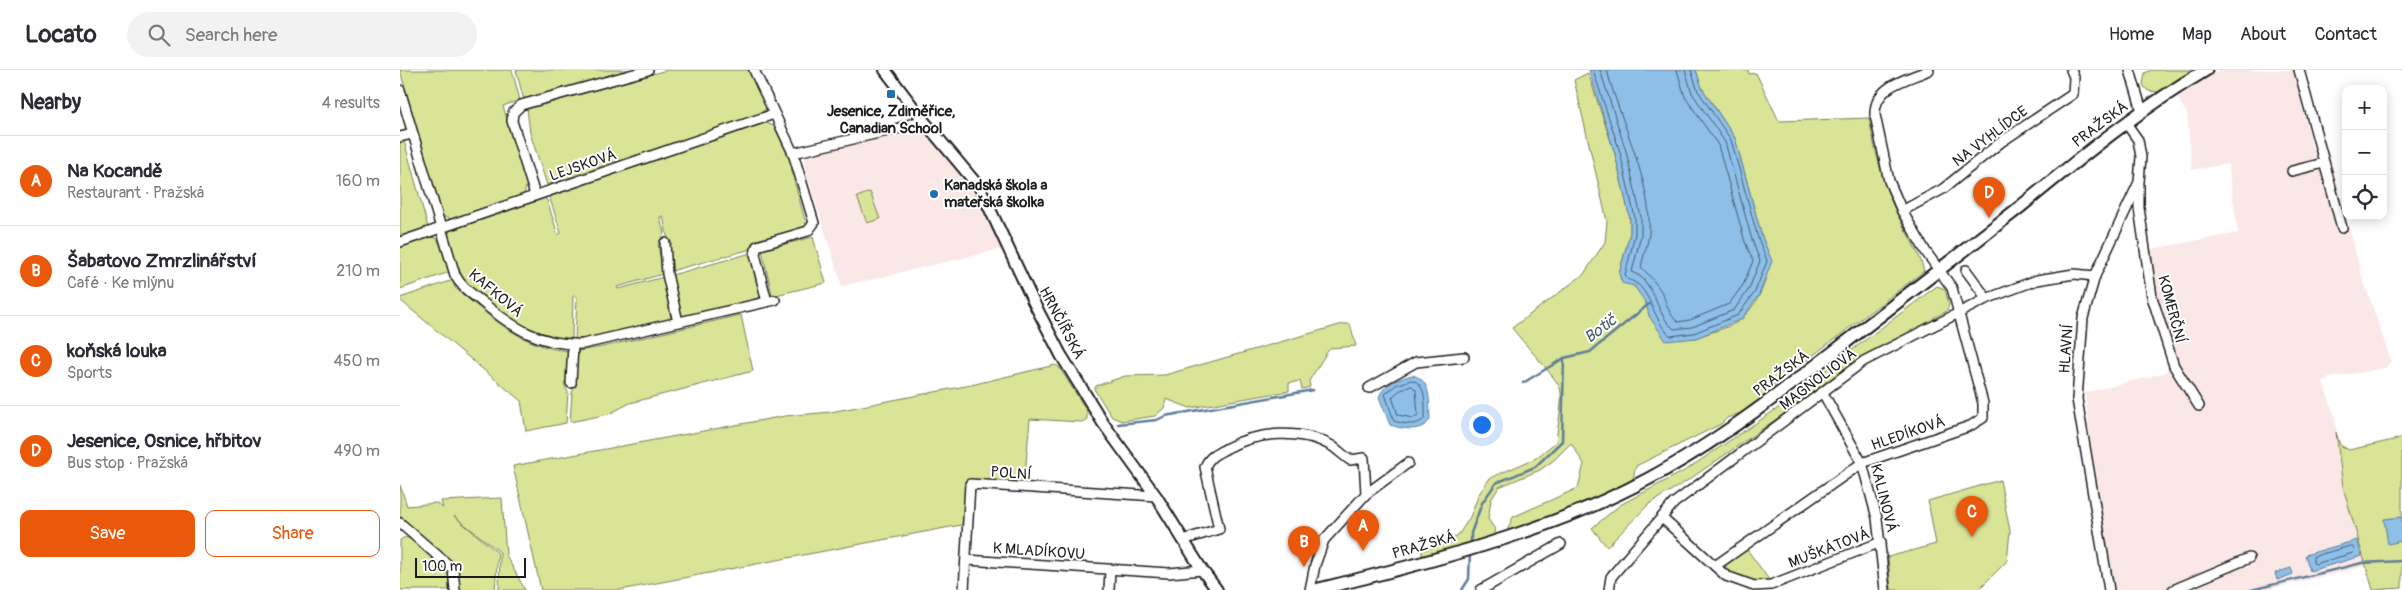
<!DOCTYPE html>
<html lang="en">
<head>
<meta charset="utf-8">
<style>
  :root { --surface:#fff; --page:#f2f2f3; --text:#2b2b33; --muted:#7c7c81; --line:#e1e1e2; --accent:#ea580c }
  body { margin:0; font-family:Pangolin,sans-serif; background:var(--page); color:var(--text) }
  .controls { position:absolute; right:15px; top:15px; display:grid; overflow:hidden; border-radius:10px; box-shadow:0 2px 12px #0003 }
  .controls button { width:45px; height:45px; display:grid; place-items:center; padding:0; border:0; border-bottom:1px solid var(--line); background:var(--surface); color:var(--text); font:25px sans-serif }
  .scale { position:absolute; left:15px; bottom:12px; width:111px; box-sizing:border-box; padding-left:5px; border:2px solid #1c1c1c; border-top:0; font-size:14px; line-height:18px; white-space:nowrap; color:#1c1c1c; -webkit-text-stroke:4px #fff; paint-order:stroke }
  .you { position:absolute; left:1081px; top:354px; width:18px; height:18px; margin:-12px; border:4px solid #fff; border-radius:50%; background:#1a73e8; box-shadow:0 0 0 8px #1a73e833 }
  .badge { display:grid; place-items:center; width:32px; height:32px; border-radius:50%; background:var(--accent); color:#fff; font-size:16px; font-weight:700 }
  .pin { position:absolute; translate:-50% -41px; filter:drop-shadow(0 1px 2px #0008) }
  .pin::after { content:''; position:absolute; top:26px; width:18px; height:15px; background:inherit; clip-path:polygon(0 0,100% 0,50% 100%) }
  .list { margin:0; padding:0; list-style:none }
  h2 { display:flex; justify-content:space-between; align-items:center; height:65px; margin:0; padding:0 20px; font-size:21px }
  h2 small { font-size:16px; font-weight:400; color:var(--muted) }
  .list li { display:grid; grid-template-columns:32px 1fr auto; gap:15px; align-items:center; box-sizing:border-box; height:90px; padding:0 20px; border-top:1px solid var(--line) }
  .list b { display:block; font-size:19px; white-space:nowrap }
  .list p { margin:0; font-size:16px; white-space:nowrap; color:var(--muted) }
  .list em { font-size:16px; font-style:normal; color:var(--muted) }
  .actions { display:flex; gap:10px; padding:15px 20px }
  .actions a { flex:1; padding:11px 0; border:1px solid var(--accent); border-radius:10px; text-align:center; font-size:18px; color:var(--accent) }
  .actions .main { background:var(--accent); color:#fff }
  .icon { flex:none; width:28px; height:28px; fill:none; stroke:currentColor; stroke-width:2; stroke-linecap:round; stroke-linejoin:round }
  .map { position:relative; flex:none; width:2002px; height:520px; overflow:hidden }
  header { display:flex; align-items:center; gap:30px; box-sizing:border-box; height:70px; padding:0 25px; background:var(--surface); border-bottom:1px solid var(--line) }
  header strong { font-size:24px }
  nav { display:flex; gap:28px; margin-inline-start:auto; font-size:18px }
  .search { width:350px; height:45px; background:var(--page); display:flex; align-items:center; gap:12px; box-sizing:border-box; padding:0 18px; border-radius:28px; color:var(--muted); font-size:19px }
  main { display:flex }
  aside { flex:1; background:var(--surface) }
  .map>svg:first-child { display:block }
  .built { fill:#fae8e6 }
  .green { fill:#d9e496; stroke:#7a8059 }
  .water { fill:#8dbfe9; stroke:#607e97 }
  .lines { fill:none; stroke-linecap:round; stroke-linejoin:round }
  .shore { stroke:#495d6e; stroke-width:1 }
  .stream { stroke:#607e97; stroke-width:2.5 }
  .minor-casing { stroke:#1c1c1c; stroke-width:12 }
  .tertiary-casing { stroke:#1c1c1c; stroke-width:14 }
  .secondary-casing { stroke:#1c1c1c; stroke-width:15 }
  .minor { stroke:#fff; stroke-width:9 }
  .tertiary { stroke:#fff; stroke-width:10 }
  .secondary { stroke:#fff; stroke-width:11 }
  .poi-dot { fill:#1f6fb2; stroke:#fff; stroke-width:2 }
  .labels { text-anchor:middle; stroke-width:4; stroke-linejoin:round; paint-order:stroke }
  .poi-label { font-size:15px; font-weight:bold; fill:#1c1c1c; stroke:#fff }
  .street-label { font-size:15px; fill:#1c1c1c; stroke:#fff }
  .water-label { font-size:16px; font-style:italic; fill:#495d6e; stroke:#fff }
</style>
</head>
<body>
<header>
<strong>Locato</strong>
<div class="search"><svg class="icon" aria-label="search" viewBox="0 0 24 24"><circle cx="10" cy="10" r="6"/><path d="M15 15l6 6"/></svg>Search here</div>
<nav><a>Home</a><a>Map</a><a>About</a><a>Contact</a></nav>
</header>
<main>
<aside>
<h2>Nearby<small>4 results</small></h2>
<ul class="list">
<li><span class="badge">A</span><div><b>Na Kocandě</b><p>Restaurant · Pražská</p></div><em>160 m</em></li>
<li><span class="badge">B</span><div><b>Šabatovo Zmrzlinářství</b><p>Café · Ke mlýnu</p></div><em>210 m</em></li>
<li><span class="badge">C</span><div><b>koňská louka</b><p>Sports</p></div><em>450 m</em></li>
<li><span class="badge">D</span><div><b>Jesenice, Osnice, hřbitov</b><p>Bus stop · Pražská</p></div><em>490 m</em></li>
</ul>
<div class="actions"><a class="main">Save</a><a>Share</a></div>
</aside>
<div class="map">
<svg width="2002" height="520" viewBox="0 0 2002 520">
  <rect width="100%" height="100%" fill="#fff"/>
  <filter id="ink" filterUnits="userSpaceOnUse"><feTurbulence type="fractalNoise" baseFrequency=".02" numOctaves="2"/><feDisplacementMap in="SourceGraphic" scale="10" xChannelSelector="R" yChannelSelector="G"/><feConvolveMatrix kernelMatrix="1 2 1 2 8 2 1 2 1" color-interpolation-filters="sRGB"/></filter>
  <g filter="url(#ink)">
    <g class="built">
      <polygon points="1819,0 1893,0 1913,79 1926,77 1931,90 1962,206 1991,291 1986,298 1929,308 1923,313 1934,343 1943,417 1967,496 1865,520 1794,520 1791,514 1770,520 1713,520 1697,429 1685,323 1764,303 1776,292 1755,230 1749,198 1751,179 1838,163 1828,94 1792,100 1787,44 1777,27"/>
      <polygon points="524,58 559,101 571,118 602,179 442,216 405,99 404,93 406,88 411,85"/>
    </g>
    <g class="green">
      <polygon points="0,0 112,0 120,30 103,36 127,114 124,124 51,149 41,146"/>
      <polygon points="116,0 232,0 127,29 123,27"/>
      <polygon points="267,0 350,0 366,35 365,40 354,48 350,47 147,115 130,63 127,39"/>
      <path d="M1296,0H1348L1349,4L1356,3L1379,51L1469,48C1475,80 1482,112 1496,142C1505,162 1519,179 1524,201L1374,315L1373,320L1349,340L1327,348L1321,354L1236,396L1232,413L1180,437L1106,463L1113,447L1178,418L1184,394L1171,373L1154,390L1140,400L1099,417L1091,430L1088,449L1095,459L1093,467L1022,486V480L1047,473L1059,464L1070,447L1079,424L1090,408L1136,388L1156,372C1157,358 1164,329 1160,318C1158,310 1120,269 1112,258L1184,204L1205,172L1207,151L1174,10L1188,3L1215,84L1230,149V163L1219,204C1230,212 1241,221 1246,234C1249,242 1250,248 1257,255L1296,268C1310,261 1331,259 1342,248C1364,228 1375,194 1362,167L1335,68L1302,18Z"/>
      <polygon points="1751,0 1796,0 1758,22 1748,21 1743,15 1745,3"/>
      <polygon points="366,53 374,56 392,94 392,103 407,157 356,170 351,174 351,179 271,201 269,178 272,173 267,166 263,146 260,147 264,164 258,174 263,204 217,217 218,219 264,207 271,249 197,267 175,270 177,227 173,226 172,270 150,267 124,257 106,246 67,213 62,207 48,169 49,162 52,159 144,128 147,130 158,165 161,163 150,129 152,125"/>
      <polygon points="4,71 28,157 0,167 0,72"/>
      <polygon points="470,122 480,149 467,153 457,127"/>
      <polygon points="29,167 36,168 39,172 50,202 0,219 0,177"/>
      <polygon points="413,167 426,213 376,225 372,224 362,180"/>
      <polygon points="351,183 361,225 359,228 284,247 281,245 272,205"/>
      <path d="M53,210L55,218C90,246 121,277 168,281L167,308L164,314L168,322L166,353L126,361L121,331L0,230V228Z"/>
      <polygon points="1537,216 1545,219 1549,234 1547,241 1533,248 1534,251 1447,297 1404,330 1290,409 1249,434 1207,477 1192,458 1220,435 1286,400 1390,330 1440,289"/>
      <polygon points="341,245 353,301 230,333 209,344 170,352 172,322 177,314 175,309 178,281 202,277"/>
      <polygon points="943,254 950,254 956,276 931,278 927,282 909,311 910,317 902,319 900,311 889,313 889,321 790,338 766,329 764,338 755,346 722,351 712,347 694,319 696,316 725,306 765,305"/>
      <polygon points="655,295 659,297 687,341 687,349 682,352 630,349 624,416 574,412 566,454 220,520 141,520 113,396 385,346 431,342 571,315"/>
      <polygon points="1936,362 1940,375 1949,380 2002,368 2002,518 1973,520 1943,417"/>
      <polygon points="1600,410 1610,461 1607,491 1578,520 1491,520 1488,487 1536,474 1528,431"/>
      <polygon points="0,415 7,436 36,433 43,438 41,431 102,428 106,485 125,520 99,520 100,482 54,446 98,483 95,520 59,520 56,496 0,447"/>
      <polygon points="5,467 10,469 46,500 49,506 49,520 0,520 0,470"/>
      <path d="M1346,478L1370,511C1352,514 1341,509 1326,501C1324,489 1337,484 1346,478Z"/>
    </g>
    <g class="water">
      <polygon points="1189,0 1296,0 1302,18 1335,68 1362,167 1372,191 1359,225 1342,249 1296,268 1266,271 1249,246 1246,233 1234,216 1222,213 1219,204 1230,163 1230,149 1215,84"/>
      <path d="M1012,305C1032,310 1029,331 1030,350C1020,363 1004,359 990,355L979,327C984,313 999,309 1012,305Z"/>
      <polygon points="2002,447 2002,471 1988,474 1984,449"/>
      <polygon points="1957,470 1962,486 1910,501 1905,485"/>
      <polygon points="1891,498 1893,504 1877,510 1875,503"/>
    </g>
    <g class="lines">
      <g class="shore">
        <path d="M1193,0L1220,82L1235,148V164L1225,205L1227,209C1253,216 1251,251 1271,266L1294,263L1338,245L1355,222L1367,191L1358,168L1331,70L1298,21L1291,0"/>
        <path d="M1200,0L1226,81L1241,147V165L1232,202C1235,204 1239,205 1242,208C1257,223 1258,247 1274,259L1292,257L1334,240L1349,219L1360,191L1352,170L1325,72L1292,23L1285,0"/>
        <path d="M1207,0C1219,49 1253,113 1249,164C1248,175 1243,186 1241,197C1249,205 1258,215 1263,225C1267,235 1269,245 1278,252L1290,250L1329,234L1343,215L1353,191L1345,172L1318,75L1285,27L1277,0"/>
        <path d="M1012,310C1027,314 1025,335 1025,348C1017,357 1004,354 994,351L985,324L996,315Z"/>
        <polygon points="1012,316 1016,320 1018,345 1013,348 998,345 992,327 999,321"/>
        <polygon points="1951,476 1954,478 1953,483 1915,494 1913,493 1913,487"/>
      </g>
      <g class="stream">
        <polyline points="1123,313 1164,288"/>
        <polyline points="718,354 757,350 765,346 913,320"/>
        <polyline points="1071,476 1071,463 1082,433 1096,413 1135,397 1162,371 1164,288 1190,282 1249,234"/>
        <polyline points="1062,520 1069,509 1070,482"/>
        <polyline points="1851,520 1962,493 2002,491"/>
      </g>
      <defs>
        <g id="minor">
          <polyline points="354,0 393,83 414,153 408,161 357,176 355,184 367,232"/>
          <polyline points="1730,0 1742,41"/>
          <polyline points="1899,0 1942,158"/>
          <path d="M0,20L55,205C61,217 72,224 82,232C113,258 142,276 183,274L375,230"/>
          <polyline points="0,67 12,64"/>
          <polyline points="393,83 496,59 523,50"/>
          <polyline points="1892,101 1924,93"/>
          <polyline points="1739,115 1739,138 1752,227 1774,296 1799,336"/>
          <polyline points="135,125 112,51 113,43 121,35 248,0"/>
          <polyline points="1502,141 1543,119 1601,72 1673,24 1674,7 1671,0"/>
          <polyline points="0,172 374,44"/>
          <polyline points="265,173 267,204 278,252"/>
          <polyline points="1566,200 1587,229"/>
          <polyline points="171,313 173,275"/>
          <polyline points="969,318 1016,292 1064,287"/>
          <polyline points="1423,323 1462,393 1477,448 1485,520"/>
          <polyline points="1262,448 1326,506 1354,516 1371,515 1481,472"/>
          <polyline points="0,453 53,499 55,520"/>
          <path d="M783,470L819,459L805,397C809,386 817,384 827,378C857,362 901,358 932,376C938,380 944,386 950,390L964,388L966,424"/>
          <polyline points="567,490 769,503 802,500"/>
          <path d="M1315,496L1462,393L1570,356L1583,348V333L1552,218L1526,182L1502,141L1489,111L1475,45C1474,15 1507,10 1529,0"/>
          <polyline points="564,520 570,414 756,426"/>
          <polyline points="709,520 710,500"/>
          <polyline points="910,520 915,495 924,470 966,424 1008,393"/>
          <polyline points="1081,520 1161,474"/>
          <polyline points="1209,520 1211,507 1274,433 1464,291 1586,229 1637,210 1674,204 1695,206"/>
          <polyline points="1709,520 1677,329 1683,248 1695,206 1739,112 1741,87 1738,70 1726,53"/>
          <polyline points="1773,520 1849,488"/>
        </g>
        <polyline id="tertiary" points="485,0 523,50 580,118 633,231 661,285 703,353 756,426 802,500 817,520"/>
        <path id="secondary" d="M915,520C1023,494 1150,462 1248,409C1325,368 1394,312 1463,259C1515,218 1568,178 1620,137C1680,88 1739,39 1806,0"/>
      </defs>
      <use href="#minor" class="minor-casing"/>
      <use href="#tertiary" class="tertiary-casing"/>
      <use href="#secondary" class="secondary-casing"/>
      <use href="#minor" class="minor"/>
      <use href="#tertiary" class="tertiary"/>
      <use href="#secondary" class="secondary"/>
    </g>
  </g>
  <g class="poi-dot">
    <rect x="486" y="19" width="10" height="10" rx="2.5"/>
    <circle cx="534" cy="124" r="5"/>
  </g>
  <g class="labels">
    <g class="poi-label">
      <text x="491" y="46">Jesenice, Zdiměřice,<tspan x="491" dy="17">Canadian School</tspan></text>
      <text x="544" y="120" text-anchor="start">Kanadská škola a<tspan x="544" dy="17">mateřská školka</tspan></text>
    </g>
    <g class="street-label">
      <text transform="translate(1700 54) rotate(-37)" y="5">PRAŽSKÁ</text>
      <text transform="translate(1590 66) rotate(-37)" y="5">NA VYHLÍDCE</text>
      <text transform="translate(183 95) rotate(-19)" y="5">LEJSKOVÁ</text>
      <text transform="translate(96 223) rotate(40)" y="5">KAFKOVÁ</text>
      <text transform="translate(1772 239) rotate(75)" y="5">KOMERČNÍ</text>
      <text transform="translate(662 253) rotate(62)" y="5">HRNČÍŘSKÁ</text>
      <text transform="translate(1666 279) rotate(-86)" y="5">HLAVNÍ</text>
      <text transform="translate(1381 303) rotate(-37)" y="5">PRAŽSKÁ</text>
      <text transform="translate(1418 309) rotate(-37)" y="5">MAGNOLIOVÁ</text>
      <text transform="translate(1508 363) rotate(-19)" y="5">HLEDÍKOVÁ</text>
      <text transform="translate(611 403) rotate(4)" y="5">POLNÍ</text>
      <text transform="translate(1484 428) rotate(76)" y="5">KALINOVÁ</text>
      <text transform="translate(1024 475) rotate(-16)" y="5">PRAŽSKÁ</text>
      <text transform="translate(1429 478) rotate(-21)" y="5">MUŠKÁTOVÁ</text>
      <text transform="translate(639 481) rotate(4)" y="5">K MLADÍKOVU</text>
    </g>
    <g class="water-label">
      <text transform="translate(1200 258) rotate(-37)" y="6">Botič</text>
    </g>
  </g>
</svg>
<div class="controls">
<button>+</button>
<button>−</button>
<button><svg class="icon" aria-label="locate" viewBox="0 0 24 24"><circle cx="12" cy="12" r="6"/><path d="M12 2v4M12 18v4M2 12h4M18 12h4"/></svg></button>
</div>
<div class="scale">100 m</div>
<div class="you"></div>
<div class="pin badge" style="left:963px;top:481px">A</div>
<div class="pin badge" style="left:904px;top:497px">B</div>
<div class="pin badge" style="left:1572px;top:467px">C</div>
<div class="pin badge" style="left:1589px;top:148px">D</div>
</div>
</main>
</body>
</html>
